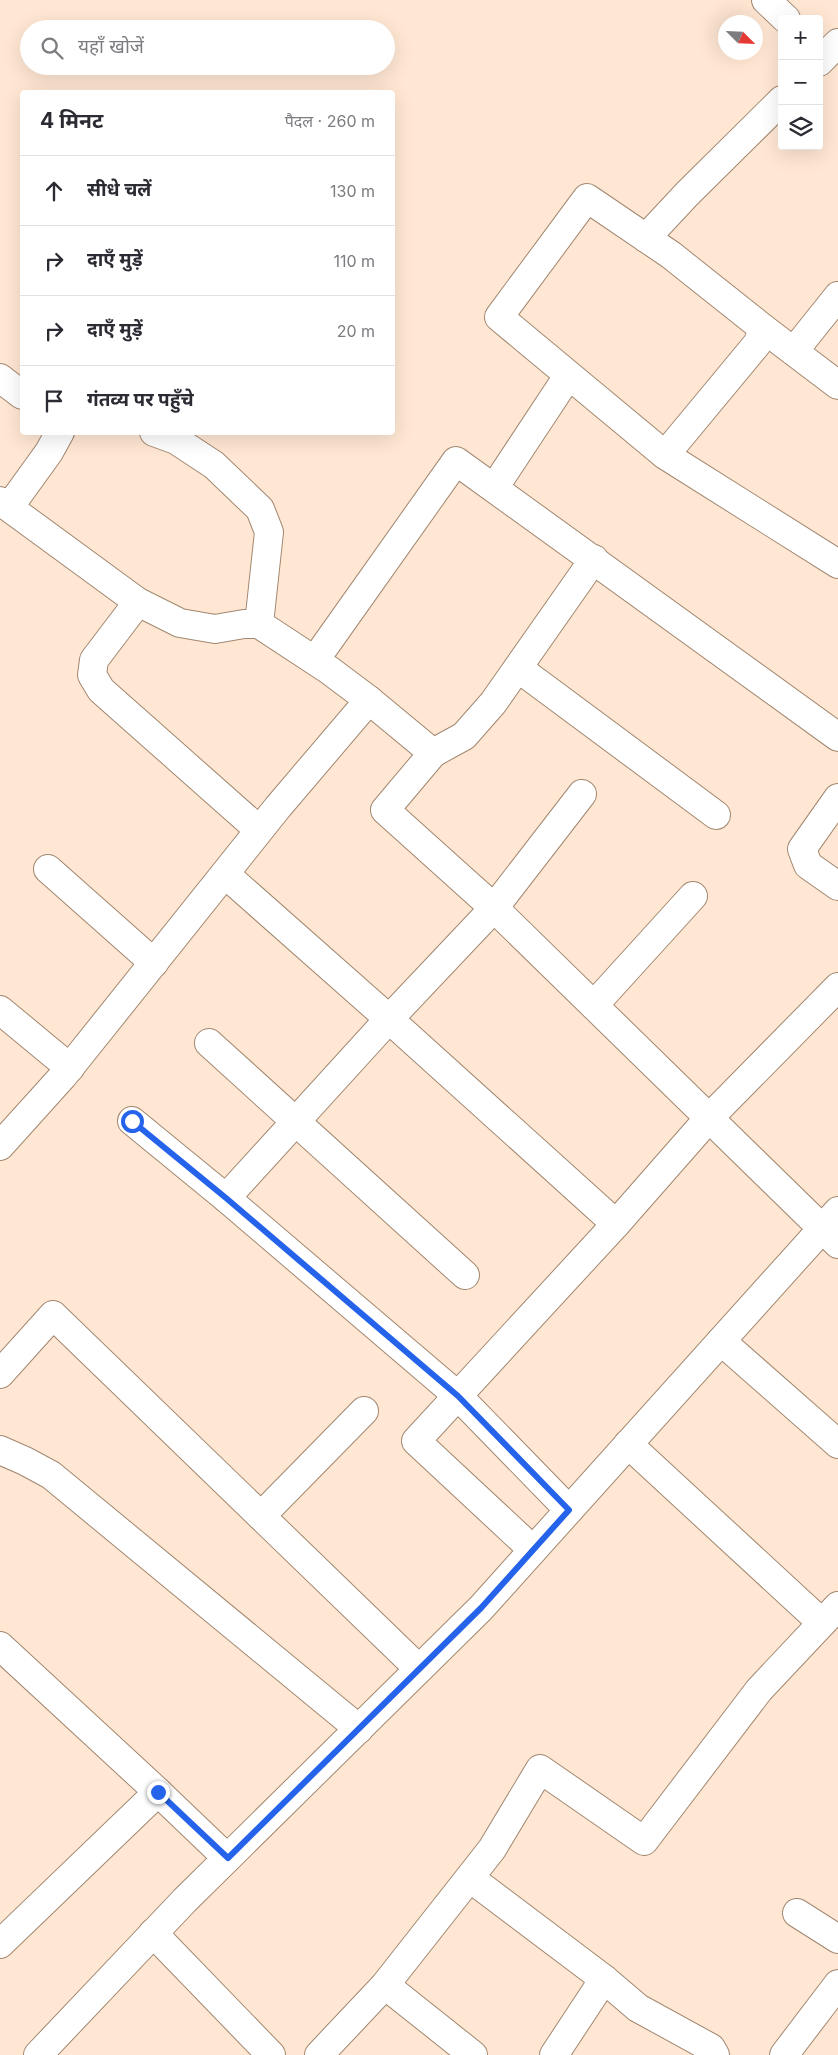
<!DOCTYPE html>
<html lang="hi">
<head>
<meta charset="utf-8">
<style>
  :root { --surface:#fff; --page:#f2f2f3; --text:#2b2b33; --muted:#7c7c81; --line:#e1e1e2 }
  body { margin:0; font-family:Inter,"Noto Sans Devanagari",sans-serif; background:var(--page); color:var(--text) }
  .controls { position:absolute; right:15px; top:15px; display:grid; overflow:hidden; border-radius:5px; box-shadow:0 5px 20px #0002 }
  .controls button { width:45px; height:45px; display:grid; place-items:center; padding:0; border:0; border-bottom:1px solid var(--line); background:var(--surface); color:var(--text); font:25px sans-serif }
  .compass { position:absolute; left:718px; top:15px; width:45px; height:45px; border-radius:50%; background:var(--surface); box-shadow:0 5px 20px #0002; rotate:114deg }
  .stop { position:absolute; width:15px; height:15px; margin:-11px; border:4px solid #2563eb; border-radius:50%; background:#fff }
  .stop.end { background:#2563eb; border-color:#fff; box-shadow:0 1px 5px #0008 }
  .list { margin:0; padding:0; list-style:none }
  h2 { display:flex; justify-content:space-between; align-items:center; height:65px; margin:0; padding:0 20px; font-size:21px }
  h2 small { font-size:16px; font-weight:400; color:var(--muted) }
  .list li { display:grid; grid-template-columns:32px 1fr auto; gap:15px; align-items:center; box-sizing:border-box; height:70px; padding:0 20px; border-top:1px solid var(--line) }
  .list b { display:block; font-size:19px; white-space:nowrap }
  .list em { font-size:16px; font-style:normal; color:var(--muted) }
  .icon { flex:none; width:28px; height:28px; fill:none; stroke:currentColor; stroke-width:2; stroke-linecap:round; stroke-linejoin:round }
  .map { position:relative; flex:none; width:838px; height:2055px; overflow:hidden }
  .search { position:absolute; background:var(--surface); box-shadow:0 5px 20px #0002; left:20px; top:20px; width:375px; height:55px; display:flex; align-items:center; gap:12px; box-sizing:border-box; padding:0 18px; border-radius:28px; color:var(--muted); font-size:19px }
  .panel { position:absolute; background:var(--surface); box-shadow:0 5px 20px #0002; left:20px; top:90px; width:375px; height:345px; border-radius:5px }
  .map>svg:first-child { display:block }
  .lines { fill:none; stroke-linecap:round; stroke-linejoin:round }
  .minor-casing { stroke:#a18770; stroke-width:30 }
  .minor { stroke:#fff; stroke-width:28 }
  .route { stroke:#2563eb; stroke-width:6 }
</style>
</head>
<body>
<div class="map">
<svg width="838" height="2055" viewBox="0 0 838 2055">
  <rect width="100%" height="100%" fill="#ffe7d3"/>
  <g class="lines">
    <defs>
      <g id="minor">
        <polyline points="766,0 786,19"/>
        <polyline points="819,62 838,43"/>
        <polyline points="646,238 687,194 782,100"/>
        <polyline points="794,351 838,296"/>
        <polyline points="0,378 22,395"/>
        <polyline points="838,385 764,329 671,255 587,198 499,317 665,455 838,564"/>
        <polyline points="154,432 176,440 214,465 260,509 269,532 259,624"/>
        <polyline points="665,455 757,344 764,329"/>
        <polyline points="494,488 568,376"/>
        <polyline points="0,501 138,602 180,623 215,629 244,624 259,624 329,670 369,700 433,753 464,736 493,703 594,559"/>
        <polyline points="10,506 49,452 60,432"/>
        <polyline points="138,602 94,660 92,675 101,690 259,830"/>
        <polyline points="315,660 456,461 838,737"/>
        <polyline points="518,668 716,815"/>
        <polyline points="582,794 494,908 838,1244"/>
        <polyline points="838,798 802,849 808,865 838,886"/>
        <polyline points="48,869 154,963"/>
        <polyline points="225,874 389,1019 494,908 385,810 433,753"/>
        <polyline points="594,1005 693,896"/>
        <polyline points="0,1010 70,1068"/>
        <polyline points="209,1043 465,1275"/>
        <polyline points="132,1121 226,1198 458,1396 569,1510"/>
        <polyline points="0,1146 63,1076 278,807 369,700"/>
        <polyline points="226,1198 389,1019 616,1224 416,1441 533,1550"/>
        <polyline points="616,1224 709,1118 838,987"/>
        <polyline points="721,1341 838,1444"/>
        <polyline points="0,1374 53,1315 419,1669"/>
        <polyline points="628,1444 822,1623"/>
        <polyline points="0,1450 25,1461 51,1475 359,1729"/>
        <polyline points="261,1516 364,1411"/>
        <polyline points="0,1646 158,1792"/>
        <polyline points="470,1878 604,1979 554,2055"/>
        <polyline points="797,1913 838,1939"/>
        <polyline points="153,1933 271,2055"/>
        <polyline points="0,1944 158,1792 227,1858"/>
        <polyline points="604,1979 638,2008 711,2048 715,2055"/>
        <polyline points="385,1985 473,2055"/>
        <polyline points="38,2055 185,1900 481,1608 838,1211"/>
        <polyline points="319,2055 385,1985 492,1849 540,1769 644,1841 759,1690 838,1606"/>
        <polyline points="784,2055 838,1984"/>
      </g>
    </defs>
    <use href="#minor" class="minor-casing"/>
    <use href="#minor" class="minor"/>
  </g>
  <g class="lines">
    <polyline class="route" points="132,1121 226,1198 458,1396 569,1510 481,1608 228,1858 158,1792"/>
  </g>
</svg>
<div class="controls">
<button>+</button>
<button>−</button>
<button><svg class="icon" aria-label="layers" viewBox="0 0 24 24"><path d="M12 4l9 5-9 5-9-5zM3 14l9 5 9-5"/></svg></button>
</div>
<svg class="compass" viewBox="-18 -18 36 36"><path d="M0-13l5 13h-10z" fill="#e53935"/><path d="M0 13l5-13h-10z" fill="#7c7c81"/></svg>
<div class="stop" style="left:132px;top:1121px"></div>
<div class="stop end" style="left:158px;top:1792px"></div>
<div class="search"><svg class="icon" aria-label="search" viewBox="0 0 24 24"><circle cx="10" cy="10" r="6"/><path d="M15 15l6 6"/></svg>यहाँ खोजें</div>
<section class="panel">
<h2>4 मिनट<small>पैदल · 260 m</small></h2>
<ul class="list">
<li><svg class="icon" aria-label="ahead" viewBox="0 0 24 24"><path d="M12 20V5M6 11l6-6 6 6"/></svg><div><b>सीधे चलें</b></div><em>130 m</em></li>
<li><svg class="icon" aria-label="right" viewBox="0 0 24 24"><path d="M7 20v-9h11M14 6l5 5-5 5"/></svg><div><b>दाएँ मुड़ें</b></div><em>110 m</em></li>
<li><svg class="icon" aria-label="right" viewBox="0 0 24 24"><path d="M7 20v-9h11M14 6l5 5-5 5"/></svg><div><b>दाएँ मुड़ें</b></div><em>20 m</em></li>
<li><svg class="icon" aria-label="arrive" viewBox="0 0 24 24"><path d="M6 21V4h12l-3 4 3 4H6"/></svg><div><b>गंतव्य पर पहुँचे</b></div></li>
</ul>
</section>
</div>
</body>
</html>
